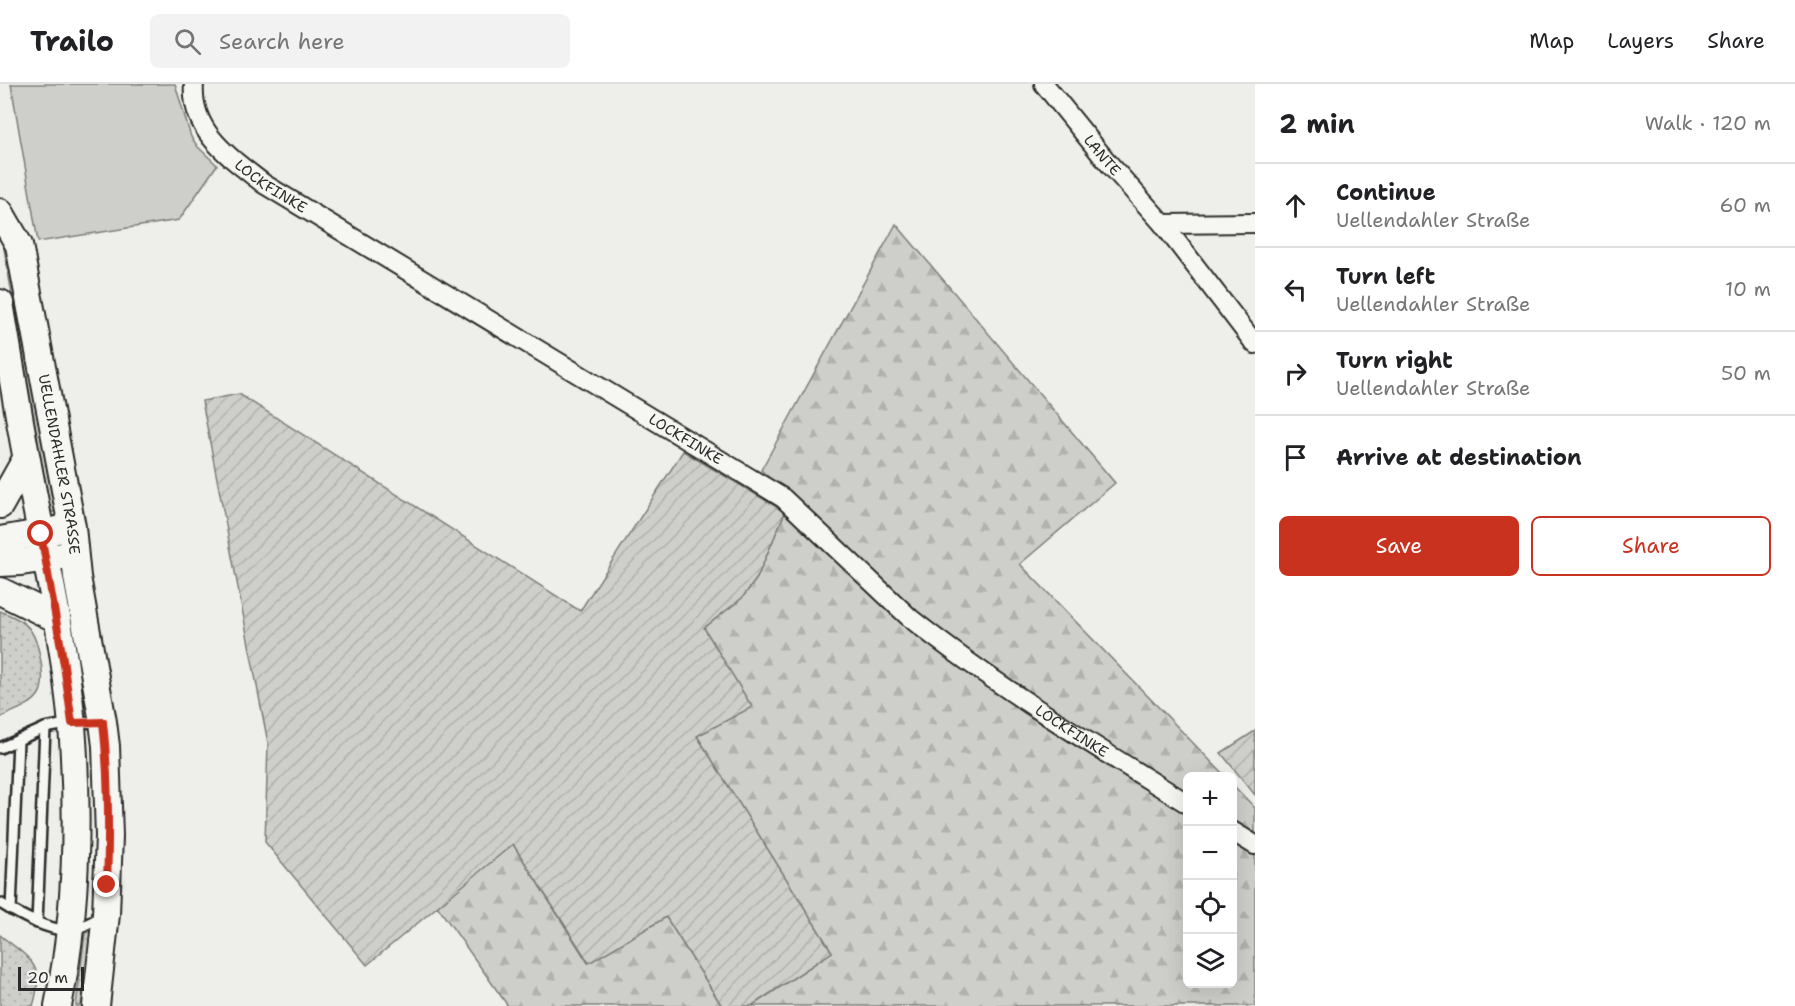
<!DOCTYPE html>
<html lang="en">
<head>
<meta charset="utf-8">
<style>
  :root { --surface:#fff; --page:#f2f2f2; --text:#202124; --muted:#757577; --line:#e0e0e0; --accent:#c8321e }
  body { margin:0; font-family:"Shantell Sans",sans-serif; background:var(--page); color:var(--text) }
  .controls { position:absolute; right:18px; bottom:18px; display:grid; overflow:hidden; border-radius:9px; box-shadow:0 6px 24px #0002 }
  .controls button { width:54px; height:54px; display:grid; place-items:center; padding:0; border:0; border-bottom:2px solid var(--line); background:var(--surface); color:var(--text); font:30px sans-serif }
  .scale { position:absolute; left:18px; bottom:15px; width:66px; box-sizing:border-box; padding-left:6px; border:3px solid #2b2b2b; border-top:0; font-size:16px; line-height:21px; white-space:nowrap; color:#2b2b2b; -webkit-text-stroke:4px #f6f6f2; paint-order:stroke }
  .stop { position:absolute; width:18px; height:18px; margin:-14px; border:4px solid #c8321e; border-radius:50%; background:#fff }
  .stop.end { background:#c8321e; border-color:#fff; box-shadow:0 2px 6px #0008 }
  .list { margin:0; padding:0; list-style:none }
  h2 { display:flex; justify-content:space-between; align-items:center; height:78px; margin:0; padding:0 24px; font-size:26px }
  h2 small { font-size:20px; font-weight:400; color:var(--muted) }
  .list li { display:grid; grid-template-columns:39px 1fr auto; gap:18px; align-items:center; box-sizing:border-box; height:84px; padding:0 24px; border-top:2px solid var(--line) }
  .list b { display:block; font-size:22px; white-space:nowrap }
  .list p { margin:0; font-size:20px; white-space:nowrap; color:var(--muted) }
  .list em { font-size:20px; font-style:normal; color:var(--muted) }
  .actions { display:flex; gap:12px; padding:18px 24px }
  .actions a { flex:1; padding:14px 0; border:2px solid var(--accent); border-radius:9px; text-align:center; font-size:21px; color:var(--accent) }
  .actions .main { background:var(--accent); color:#fff }
  .icon { flex:none; width:33px; height:33px; fill:none; stroke:currentColor; stroke-width:2; stroke-linecap:round; stroke-linejoin:round }
  .map { position:relative; flex:none; width:1255px; height:922px; overflow:hidden }
  header { display:flex; align-items:center; gap:36px; box-sizing:border-box; height:84px; padding:0 30px; background:var(--surface); border-bottom:2px solid var(--line) }
  header strong { font-size:28px }
  nav { display:flex; gap:33px; margin-inline-start:auto; font-size:21px }
  .search { width:420px; height:54px; background:var(--page); display:flex; align-items:center; gap:15px; box-sizing:border-box; padding:0 21px; border-radius:9px; color:var(--muted); font-size:22px }
  main { display:flex }
  aside { flex:1; background:var(--surface) }
  .map>svg:first-child { display:block }
  .grass { fill:url(#grass-dots); stroke:#7c7c7a; stroke-width:1.5 }
  .forest { fill:url(#forest-firs); stroke:#7c7c7a; stroke-width:1.5 }
  .park { fill:#cececa; stroke:#7c7c7a; stroke-width:1.5 }
  .garden { fill:url(#garden-furrows); stroke:#7c7c7a; stroke-width:1.5 }
  .lines { fill:none; stroke-linecap:round; stroke-linejoin:round }
  .lane-casing { stroke:#2b2b2b; stroke-width:14 }
  .street-casing { stroke:#2b2b2b; stroke-width:22 }
  .secondary-casing { stroke:#2b2b2b; stroke-width:30 }
  .lane { stroke:#f6f6f2; stroke-width:9 }
  .street { stroke:#f6f6f2; stroke-width:18 }
  .secondary { stroke:#f6f6f2; stroke-width:26 }
  .route { stroke:#c8321e; stroke-width:8 }
  .labels { text-anchor:middle; stroke-width:5; stroke-linejoin:round; paint-order:stroke }
  .street-label { font-size:15px; fill:#2b2b2b; stroke:#f6f6f2 }
</style>
</head>
<body>
<header>
<strong>Trailo</strong>
<div class="search"><svg class="icon" aria-label="search" viewBox="0 0 24 24"><circle cx="10" cy="10" r="6"/><path d="M15 15l6 6"/></svg>Search here</div>
<nav><a>Map</a><a>Layers</a><a>Share</a></nav>
</header>
<main>
<div class="map">
<svg width="1255" height="922" viewBox="0 0 1255 922">
  <defs>
    <pattern id="grass-dots" width="8" height="8" patternUnits="userSpaceOnUse" patternTransform="scale(1.5)"><rect width="8" height="8" fill="#cececa"/><path d="M2 2h.1M6 6h.1" fill="none" stroke="#b1b1ae" stroke-width="1.8" stroke-linecap="round"/></pattern>
    <pattern id="forest-firs" width="22" height="20" patternUnits="userSpaceOnUse" patternTransform="scale(1.5)"><rect width="22" height="20" fill="#cececa"/><path d="M5 1l3.5 6h-7zM16 11l3.5 6h-7z" fill="#b1b1ae"/></pattern>
    <pattern id="garden-furrows" width="10" height="10" patternUnits="userSpaceOnUse" patternTransform="scale(1.5)"><rect width="10" height="10" fill="#cececa"/><path d="M-1 1l2-2M0 10L10 0M9 11l2-2" fill="none" stroke="#b1b1ae"/></pattern>
  </defs>
  <rect width="100%" height="100%" fill="#eeeeea"/>
  <filter id="ink" filterUnits="userSpaceOnUse"><feTurbulence type="fractalNoise" baseFrequency=".0167" numOctaves="2"/><feDisplacementMap in="SourceGraphic" scale="12" xChannelSelector="R" yChannelSelector="G"/><feConvolveMatrix kernelMatrix="1 2 1 2 8 2 1 2 1" color-interpolation-filters="sRGB"/></filter>
  <g filter="url(#ink)">
    <g class="grass">
      <polygon points="5,155 55,428 50,428 3,159"/>
      <path d="M0,527C10,531 25,537 31,547C39,559 47,597 39,610C32,622 12,627 0,634Z"/>
      <polygon points="92,847 81,922 76,922 85,849"/>
      <path d="M0,851C30,875 46,880 33,922H0Z"/>
    </g>
    <g class="forest">
      <polygon points="896,140 1115,399 1020,480 1225,692 1188,692 1187,714 1004,596 921,536 761,386"/>
      <polygon points="785,428 903,534 1187,725 1188,900 1232,900 1233,753 1255,767 1255,922 752,922 832,868 697,652 751,623 704,544 742,514 757,494"/>
      <polygon points="1232,700 1255,724 1255,756 1233,742"/>
      <polygon points="513,760 588,879 666,833 722,922 508,922 437,822"/>
    </g>
    <polygon class="park" points="11,0 175,0 191,53 198,63 217,81 179,136 38,158"/>
    <g class="garden">
      <polygon points="239,310 580,527 683,367 785,428 757,494 742,514 704,544 752,623 697,652 832,868 751,922 722,922 666,833 589,879 513,760 367,881 265,758 268,659 202,317"/>
      <polygon points="1255,647 1255,711 1221,669"/>
    </g>
    <g class="lines">
      <defs>
        <g id="lane">
          <polyline points="0,664 45,644 72,639 101,638"/>
          <path d="M0,819C23,833 44,844 71,848L101,833"/>
          <polyline points="11,826 18,656"/>
          <polyline points="37,839 45,644"/>
        </g>
        <g id="street">
          <path id="s1" d="M194,0C190,48 231,74 264,100L783,414L910,534C997,603 1093,661 1188,720"/>
          <path id="s2" d="M1044,0L1104,74L1163,140L1255,139"/>
          <polyline points="1163,140 1255,260"/>
          <polyline points="1232,747 1255,761"/>
        </g>
        <g id="secondary">
          <path id="s3" d="M0,128L19,161L72,443L77,493L103,638L106,662L109,752L106,830L96,922"/>
          <path d="M0,219C9,271 17,324 27,376C43,464 64,552 72,641C79,735 77,830 58,922"/>
          <polyline points="0,421 26,375"/>
          <polyline points="0,456 57,446"/>
          <polyline points="0,479 21,478 62,472"/>
          <polyline points="0,507 57,535"/>
        </g>
      </defs>
      <use href="#lane" class="lane-casing"/>
      <use href="#street" class="street-casing"/>
      <use href="#secondary" class="secondary-casing"/>
      <use href="#lane" class="lane"/>
      <use href="#street" class="street"/>
      <use href="#secondary" class="secondary"/>
    </g>
  </g>
  <g class="lines" filter="url(#ink)">
    <path class="route" d="M41,450L64,581L72,639L103,638C109,693 109,747 107,801"/>
  </g>
  <g class="labels">
    <g class="street-label">
      <text dy="5" stroke="none"><textPath href="#s2" startOffset="92">LANTE</textPath></text>
      <text dy="5" stroke="none"><textPath href="#s1" startOffset="135">LOCKFINKE</textPath></text>
      <text dy="5" stroke="none"><textPath href="#s1" startOffset="621">LOCKFINKE</textPath></text>
      <text dy="5" stroke="none"><textPath href="#s3" startOffset="261">UELLENDAHLER STRASSE</textPath></text>
      <text dy="5" stroke="none"><textPath href="#s1" startOffset="1107">LOCKFINKE</textPath></text>
    </g>
  </g>
</svg>
<div class="controls">
<button>+</button>
<button>−</button>
<button><svg class="icon" aria-label="locate" viewBox="0 0 24 24"><circle cx="12" cy="12" r="6"/><path d="M12 2v4M12 18v4M2 12h4M18 12h4"/></svg></button>
<button><svg class="icon" aria-label="layers" viewBox="0 0 24 24"><path d="M12 4l9 5-9 5-9-5zM3 14l9 5 9-5"/></svg></button>
</div>
<div class="scale">20 m</div>
<div class="stop" style="left:41px;top:450px"></div>
<div class="stop end" style="left:107px;top:801px"></div>
</div>
<aside>
<h2>2 min<small>Walk · 120 m</small></h2>
<ul class="list">
<li><svg class="icon" aria-label="ahead" viewBox="0 0 24 24"><path d="M12 20V5M6 11l6-6 6 6"/></svg><div><b>Continue</b><p>Uellendahler Straße</p></div><em>60 m</em></li>
<li><svg class="icon" aria-label="left" viewBox="0 0 24 24"><path d="M17 20v-9H6M10 6l-5 5 5 5"/></svg><div><b>Turn left</b><p>Uellendahler Straße</p></div><em>10 m</em></li>
<li><svg class="icon" aria-label="right" viewBox="0 0 24 24"><path d="M7 20v-9h11M14 6l5 5-5 5"/></svg><div><b>Turn right</b><p>Uellendahler Straße</p></div><em>50 m</em></li>
<li><svg class="icon" aria-label="arrive" viewBox="0 0 24 24"><path d="M6 21V4h12l-3 4 3 4H6"/></svg><div><b>Arrive at destination</b></div></li>
</ul>
<div class="actions"><a class="main">Save</a><a>Share</a></div>
</aside>
</main>
</body>
</html>
